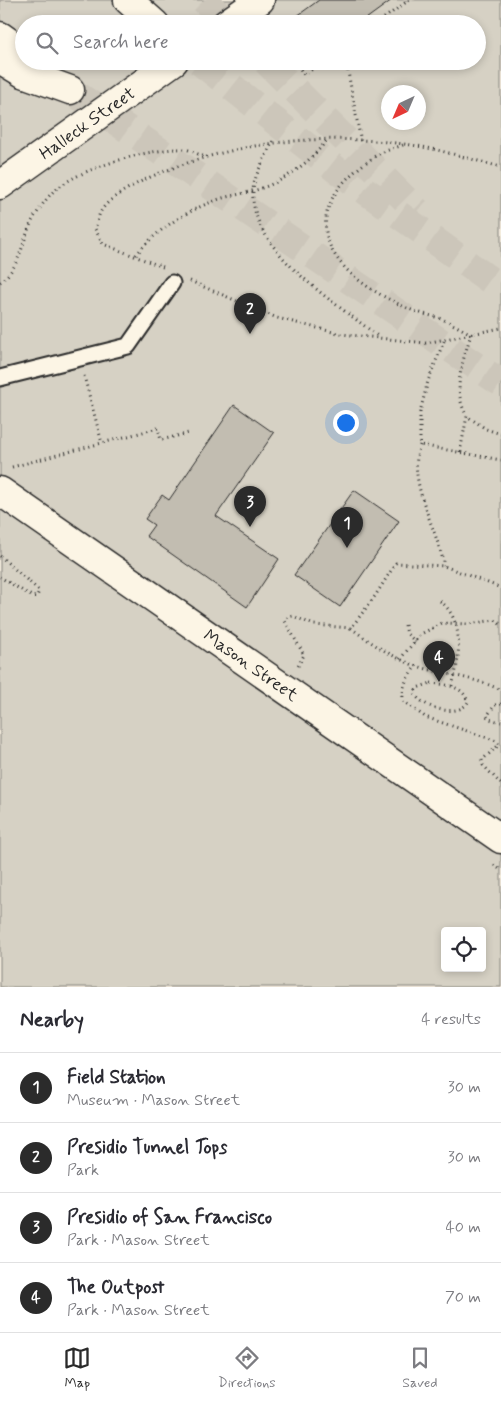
<!DOCTYPE html>
<html lang="en">
<head>
<meta charset="utf-8">
<style>
  :root { --surface:#fff; --page:#f7f7f7; --text:#2b2b33; --muted:#7c7c81; --line:#e1e1e2; --accent:#2b2b2b }
  body { margin:0; font-family:Mynerve,sans-serif; background:var(--page); color:var(--text) }
  .controls { position:absolute; right:15px; bottom:15px; display:grid; overflow:hidden; border-radius:5px; box-shadow:0 2px 8px #0003 }
  .controls button { width:45px; height:45px; display:grid; place-items:center; padding:0; border:0; border-bottom:1px solid var(--line); background:var(--surface); color:var(--text); font:25px sans-serif }
  .compass { position:absolute; left:381px; top:85px; width:45px; height:45px; border-radius:50%; background:var(--surface); box-shadow:0 2px 8px #0003; rotate:224deg }
  .you { position:absolute; left:345px; top:422px; width:18px; height:18px; margin:-12px; border:4px solid #fff; border-radius:50%; background:#1a73e8; box-shadow:0 0 0 8px #1a73e833 }
  .badge { display:grid; place-items:center; width:32px; height:32px; border-radius:50%; background:var(--accent); color:#fff; font-size:16px; font-weight:700 }
  .pin { position:absolute; translate:-50% -41px; filter:drop-shadow(0 1px 2px #0008) }
  .pin::after { content:''; position:absolute; top:26px; width:18px; height:15px; background:inherit; clip-path:polygon(0 0,100% 0,50% 100%) }
  .list { margin:0; padding:0; list-style:none }
  h2 { display:flex; justify-content:space-between; align-items:center; height:65px; margin:0; padding:0 20px; font-size:21px }
  h2 small { font-size:16px; font-weight:400; color:var(--muted) }
  .list li { display:grid; grid-template-columns:32px 1fr auto; gap:15px; align-items:center; box-sizing:border-box; height:70px; padding:0 20px; border-top:1px solid var(--line) }
  .list b { display:block; font-size:19px; white-space:nowrap }
  .list p { margin:0; font-size:16px; white-space:nowrap; color:var(--muted) }
  .list em { font-size:16px; font-style:normal; color:var(--muted) }
  .icon { flex:none; width:28px; height:28px; fill:none; stroke:currentColor; stroke-width:2; stroke-linecap:round; stroke-linejoin:round }
  .map { position:relative; flex:none; width:501px; height:987px; overflow:hidden }
  .search { position:absolute; background:var(--surface); box-shadow:0 2px 8px #0003; left:15px; right:15px; top:15px; height:55px; display:flex; align-items:center; gap:12px; box-sizing:border-box; padding:0 18px; border-radius:28px; color:var(--muted); font-size:19px }
  .sheet { height:345px; background:var(--surface) }
  nav { display:flex; justify-content:space-around; align-items:center; box-sizing:border-box; height:70px; border-top:1px solid var(--line); background:var(--surface); font-size:14px; color:var(--muted) }
  nav a { display:grid; justify-items:center; gap:2px }
  nav .on { color:var(--accent) }
  .map>svg:first-child { display:block }
  .green { fill:#d6d1c4; stroke:#807e78; fill-rule:evenodd }
  .building { fill:#c2bdb1; stroke:#2b2b2b }
  .lines { fill:none; stroke-linecap:round; stroke-linejoin:round }
  .highway-tunnel { stroke:#ccc6ba; stroke-width:28; stroke-dasharray:28 14; stroke-linecap:butt }
  .lane-casing { stroke:#2b2b2b; stroke-width:19 }
  .secondary-casing { stroke:#2b2b2b; stroke-width:31 }
  .highway-casing { stroke:#2b2b2b; stroke-width:31 }
  .path { stroke:#2b2b2b; stroke-width:3; stroke-dasharray:1 4; stroke-linecap:butt }
  .lane { stroke:#fcf5e5; stroke-width:15 }
  .secondary { stroke:#fcf5e5; stroke-width:28 }
  .highway { stroke:#fcf5e5; stroke-width:28 }
  .labels { text-anchor:middle; stroke-width:4; stroke-linejoin:round; paint-order:stroke }
  .street-label { font-size:18px; fill:#2b2b2b; stroke:#fcf5e5 }
</style>
</head>
<body>
<div class="map">
<svg width="501" height="987" viewBox="0 0 501 987">
  <rect width="100%" height="100%" fill="#f4edde"/>
  <filter id="ink" filterUnits="userSpaceOnUse"><feTurbulence type="fractalNoise" baseFrequency=".02" numOctaves="2"/><feDisplacementMap in="SourceGraphic" scale="10" xChannelSelector="R" yChannelSelector="G"/><feConvolveMatrix kernelMatrix="1 2 1 2 8 2 1 2 1" color-interpolation-filters="sRGB"/></filter>
  <g filter="url(#ink)">
    <path class="green" d="M0,0H501V987H0ZM24,24H477V61H24ZM388,92H418V122H388ZM445,931H482V968H445Z"/>
    <g class="building">
      <polygon points="319,0 392,0 359,24 286,24"/>
      <polygon points="234,405 274,433 216,516 279,559 247,607 146,536 154,525 145,519 162,495 169,500"/>
      <polygon points="354,490 399,521 340,607 294,575"/>
    </g>
    <g class="lines">
      <g class="highway-tunnel">
        <polyline points="204,0 228,24"/>
        <polyline points="199,61 338,171 501,288"/>
        <polyline points="266,61 417,211"/>
        <polyline points="70,90 501,383"/>
      </g>
      <defs>
        <polyline id="lane" points="0,378 128,346 172,283"/>
        <g id="secondary">
          <polyline points="226,24 260,0"/>
          <polyline points="0,185 174,61"/>
          <polyline points="0,491 501,839"/>
        </g>
        <g id="highway">
          <polyline points="128,0 155,24"/>
          <polyline points="0,36 24,53"/>
          <polyline points="0,59 23,73 70,90"/>
        </g>
      </defs>
      <use href="#lane" class="lane-casing"/>
      <use href="#secondary" class="secondary-casing"/>
      <use href="#highway" class="highway-casing"/>
      <g class="path">
        <polyline points="376,24 409,0"/>
        <polyline points="295,61 304,75 324,61"/>
        <polyline points="346,61 361,142"/>
        <path d="M273,141C266,157 254,174 253,191C249,251 338,304 379,337"/>
        <path d="M403,145C392,149 380,152 371,159C310,200 310,251 373,290C384,297 396,303 407,308C419,314 432,315 444,320C453,324 462,329 471,334C463,362 451,389 467,416"/>
        <path d="M136,255C156,230 185,212 214,201C226,196 239,195 252,191C283,183 307,165 327,140"/>
        <path d="M163,267L103,244L95,229C97,224 98,216 101,211C109,196 148,177 165,171C243,141 320,133 404,144C437,148 469,159 501,167"/>
        <polyline points="190,281 277,318 341,334 426,343 501,328"/>
        <path d="M0,282C23,265 21,239 35,216C42,205 50,192 62,185C86,167 155,147 185,149C191,150 197,154 203,156"/>
        <polyline points="444,341 428,381 420,412 420,445 501,460"/>
        <polyline points="84,376 102,443"/>
        <path d="M420,445C406,482 438,529 444,566"/>
        <polyline points="460,452 467,416 486,429 501,434"/>
        <polyline points="12,467 158,428 161,440 189,433"/>
        <polyline points="0,556 35,587 39,591 37,596 33,597 0,577"/>
        <path d="M440,601C465,620 460,659 452,686"/>
        <polyline points="405,625 407,634 416,642"/>
        <path d="M351,628C370,642 389,655 411,664C441,675 472,676 501,690"/>
        <polyline points="400,659 421,634 442,623 468,624 495,620 501,625"/>
        <path d="M417,665C407,677 402,685 403,701L425,717L497,741L499,745L482,760L483,765L501,784"/>
        <polyline points="298,666 304,655 285,621 288,617 293,616 314,625 351,628 375,596 396,563 444,566 501,588"/>
        <path d="M431,683C446,685 463,685 468,702C458,719 422,708 414,693L417,688Z"/>
        <polyline points="501,704 495,705 487,716 489,719 501,722"/>
        <polyline points="494,865 501,870"/>
      </g>
      <use href="#lane" class="lane"/>
      <use href="#secondary" class="secondary"/>
      <use href="#highway" class="highway"/>
    </g>
  </g>
  <g class="labels">
    <g class="street-label">
      <text transform="translate(87 123) rotate(-35)" y="6">Halleck Street</text>
      <text transform="translate(251 665) rotate(35)" y="6">Mason Street</text>
    </g>
  </g>
</svg>
<div class="controls">
<button><svg class="icon" aria-label="locate" viewBox="0 0 24 24"><circle cx="12" cy="12" r="6"/><path d="M12 2v4M12 18v4M2 12h4M18 12h4"/></svg></button>
</div>
<svg class="compass" viewBox="-18 -18 36 36"><path d="M0-13l5 13h-10z" fill="#e53935"/><path d="M0 13l5-13h-10z" fill="#7c7c81"/></svg>
<div class="you"></div>
<div class="pin badge" style="left:347px;top:548px">1</div>
<div class="pin badge" style="left:250px;top:334px">2</div>
<div class="pin badge" style="left:250px;top:527px">3</div>
<div class="pin badge" style="left:439px;top:682px">4</div>
<div class="search"><svg class="icon" aria-label="search" viewBox="0 0 24 24"><circle cx="10" cy="10" r="6"/><path d="M15 15l6 6"/></svg>Search here</div>
</div>
<section class="sheet">
<h2>Nearby<small>4 results</small></h2>
<ul class="list">
<li><span class="badge">1</span><div><b>Field Station</b><p>Museum · Mason Street</p></div><em>30 m</em></li>
<li><span class="badge">2</span><div><b>Presidio Tunnel Tops</b><p>Park</p></div><em>30 m</em></li>
<li><span class="badge">3</span><div><b>Presidio of San Francisco</b><p>Park · Mason Street</p></div><em>40 m</em></li>
<li><span class="badge">4</span><div><b>The Outpost</b><p>Park · Mason Street</p></div><em>70 m</em></li>
</ul>
</section>
<nav>
<a class="on"><svg class="icon" aria-label="map" viewBox="0 0 24 24"><path d="M3 6l6-2 6 2 6-2v14l-6 2-6-2-6 2zM9 4v14M15 6v14"/></svg>Map</a>
<a><svg class="icon" aria-label="directions" viewBox="0 0 24 24"><path d="M12 3l9 9-9 9-9-9zM9 14v-3h6M13 9l2 2-2 2"/></svg>Directions</a>
<a><svg class="icon" aria-label="saved" viewBox="0 0 24 24"><path d="M7 4h10v16l-5-4-5 4z"/></svg>Saved</a>
</nav>
</body>
</html>
